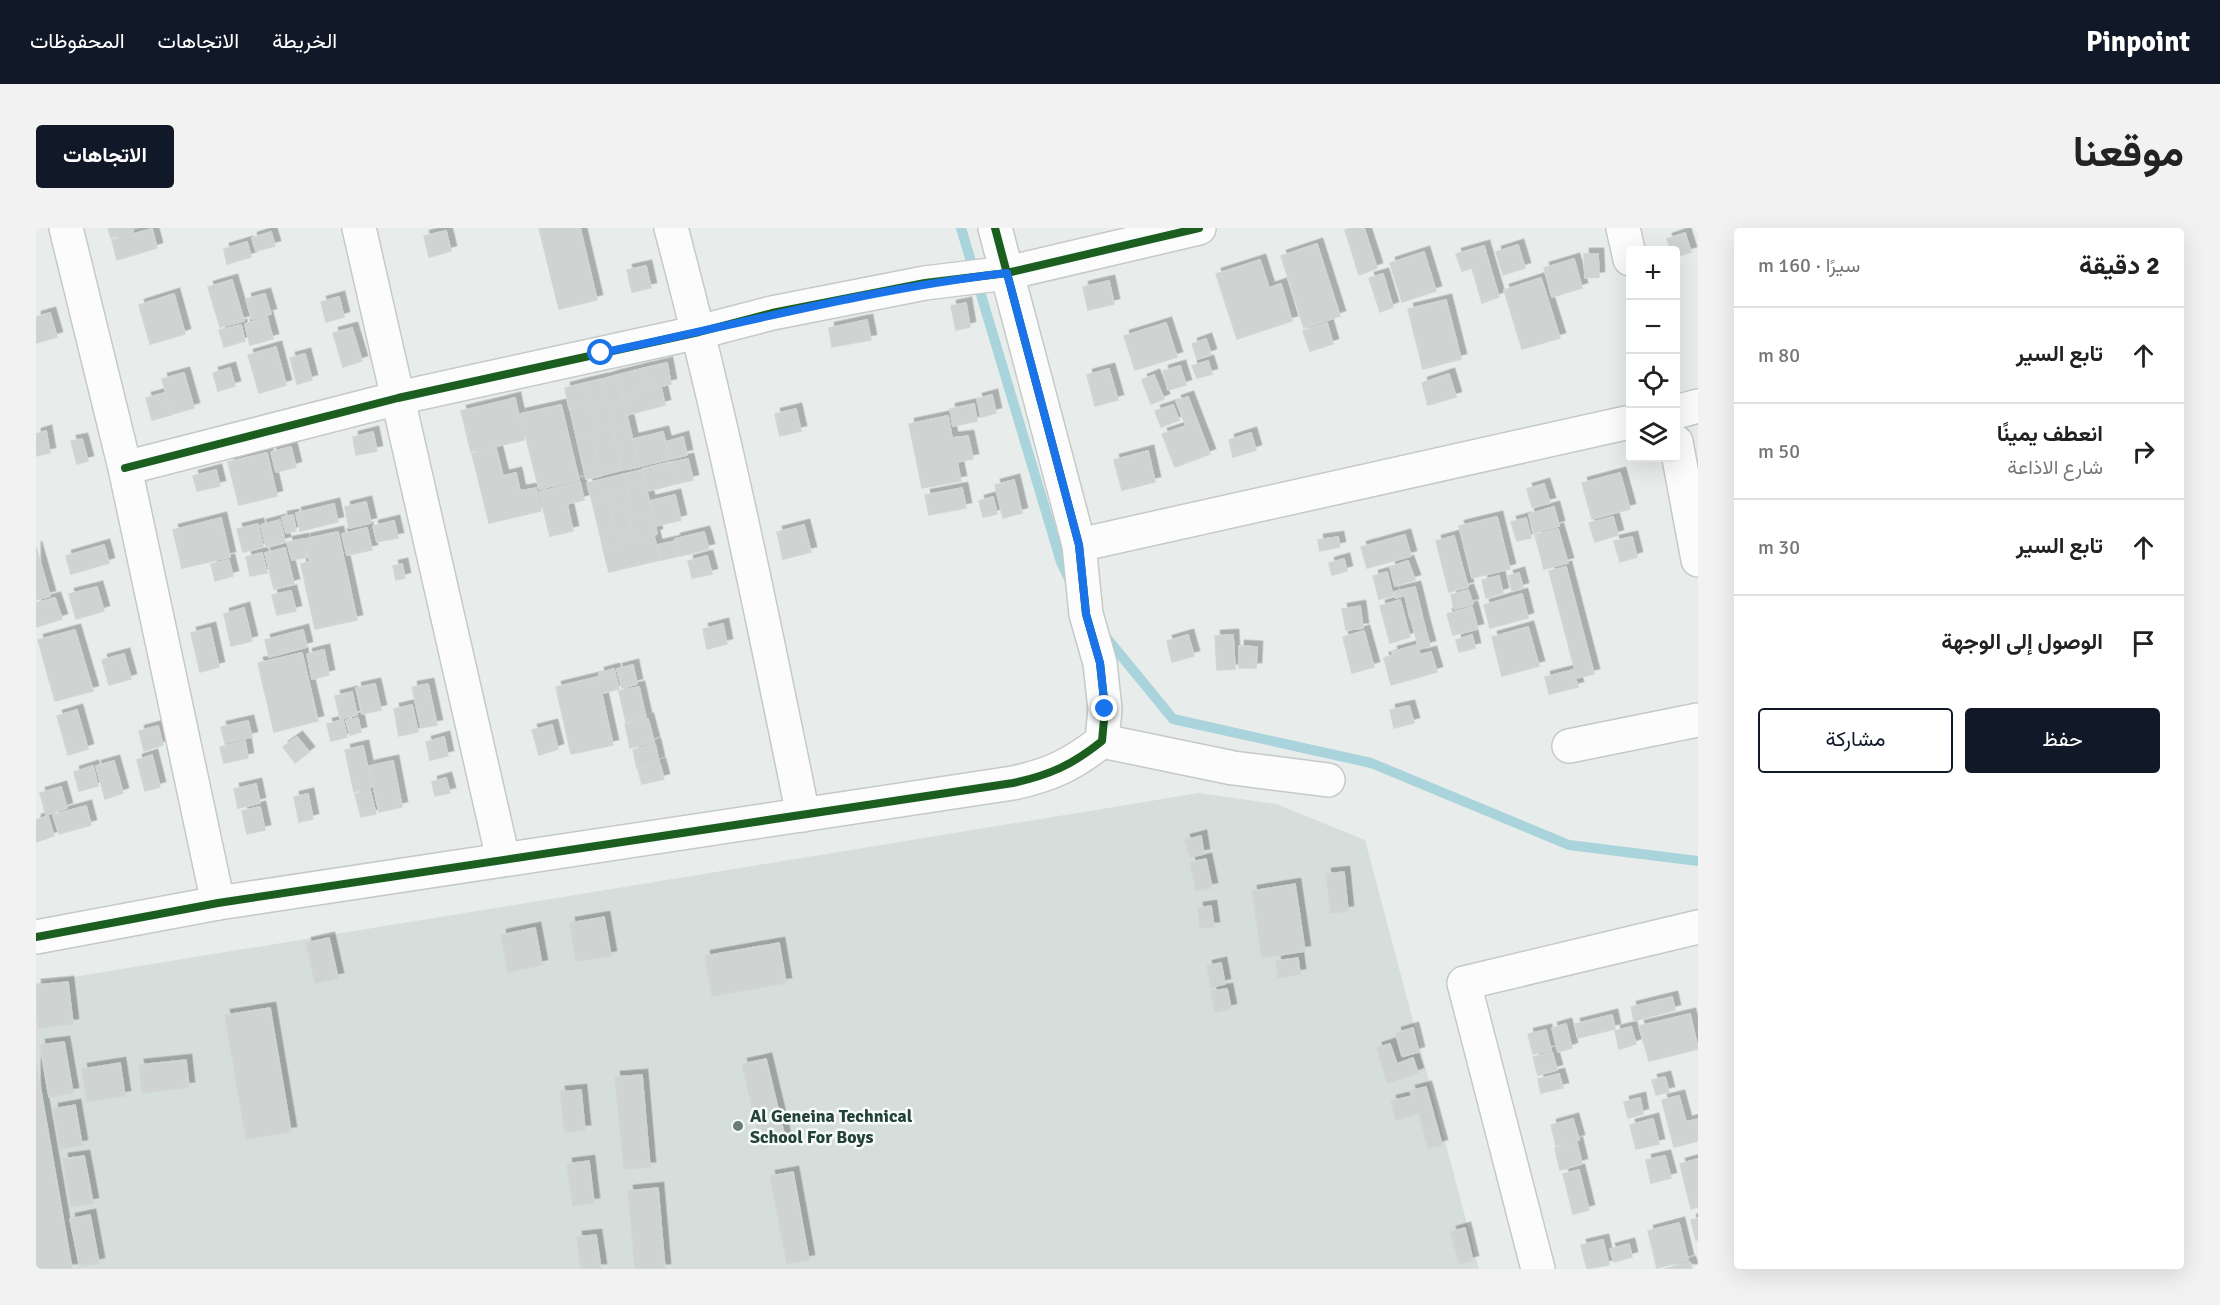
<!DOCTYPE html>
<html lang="ar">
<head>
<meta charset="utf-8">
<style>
  :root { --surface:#fff; --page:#f2f2f2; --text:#222; --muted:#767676; --line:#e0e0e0; --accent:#111827 }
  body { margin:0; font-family:Signika,Vazirmatn,sans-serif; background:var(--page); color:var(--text); direction:rtl }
  .controls { position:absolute; right:18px; top:18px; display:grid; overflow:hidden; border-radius:6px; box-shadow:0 6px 24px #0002 }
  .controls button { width:54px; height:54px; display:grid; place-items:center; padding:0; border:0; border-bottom:2px solid var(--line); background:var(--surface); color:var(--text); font:30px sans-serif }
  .stop { position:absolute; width:18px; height:18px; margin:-14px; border:4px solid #1a73e8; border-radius:50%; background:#fff }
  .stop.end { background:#1a73e8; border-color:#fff; box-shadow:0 2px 6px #0008 }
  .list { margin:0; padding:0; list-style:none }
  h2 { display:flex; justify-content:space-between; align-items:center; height:78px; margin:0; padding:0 24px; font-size:26px }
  h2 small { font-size:20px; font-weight:400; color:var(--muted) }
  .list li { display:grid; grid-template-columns:39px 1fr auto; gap:18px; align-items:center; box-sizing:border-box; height:96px; padding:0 24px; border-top:2px solid var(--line) }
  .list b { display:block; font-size:22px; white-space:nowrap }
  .list p { margin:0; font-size:20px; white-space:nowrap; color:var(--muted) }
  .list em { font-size:20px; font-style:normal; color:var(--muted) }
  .actions { display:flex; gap:12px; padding:18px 24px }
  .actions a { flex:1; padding:14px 0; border:2px solid var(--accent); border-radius:6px; text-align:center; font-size:21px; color:var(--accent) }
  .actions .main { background:var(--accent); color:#fff }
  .icon { flex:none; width:33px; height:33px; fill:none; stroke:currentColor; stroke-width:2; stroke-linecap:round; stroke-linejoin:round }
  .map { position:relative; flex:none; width:1662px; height:1041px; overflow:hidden; direction:ltr; border-radius:6px }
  header { display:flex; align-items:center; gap:36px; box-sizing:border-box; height:84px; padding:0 30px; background:var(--accent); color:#fff }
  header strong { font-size:28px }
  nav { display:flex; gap:33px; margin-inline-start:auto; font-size:21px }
  .intro { display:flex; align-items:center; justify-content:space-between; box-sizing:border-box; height:144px; padding:0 36px }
  h1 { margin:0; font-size:42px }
  .button { padding:15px 27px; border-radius:6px; background:var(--accent); color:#fff; font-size:21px; font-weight:700 }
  main { display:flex; gap:36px; padding:0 36px }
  aside { flex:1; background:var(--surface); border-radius:6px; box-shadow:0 6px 24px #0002 }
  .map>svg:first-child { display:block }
  .built { fill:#d6dedb }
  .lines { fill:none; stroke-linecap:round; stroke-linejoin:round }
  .stream { stroke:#a9d4db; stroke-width:10 }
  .building { fill:#cfd4d2; stroke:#d1d6d4; stroke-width:1.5; filter:url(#shadow) }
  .minor-casing { stroke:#c5cac8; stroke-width:36 }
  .minor { stroke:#fcfcfc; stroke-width:33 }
  .cycleway-casing { stroke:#f7fbf9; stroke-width:11 }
  .cycleway { stroke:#1b5e20; stroke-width:8 }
  .route { stroke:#1a73e8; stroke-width:8 }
  .poi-dot { fill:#697e78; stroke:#f7fbf9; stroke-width:2 }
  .labels { text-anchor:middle; stroke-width:5; stroke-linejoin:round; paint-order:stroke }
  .poi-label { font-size:18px; font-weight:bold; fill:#24423a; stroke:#f7fbf9; text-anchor:start }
</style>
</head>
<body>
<header>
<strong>Pinpoint</strong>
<nav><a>الخريطة</a><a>الاتجاهات</a><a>المحفوظات</a></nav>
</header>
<div class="intro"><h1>موقعنا</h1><a class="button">الاتجاهات</a></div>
<main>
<aside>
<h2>2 دقيقة<small>سيرًا · 160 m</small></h2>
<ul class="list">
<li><svg class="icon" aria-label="ahead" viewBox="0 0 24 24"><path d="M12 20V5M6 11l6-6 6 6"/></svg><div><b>تابع السير</b></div><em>80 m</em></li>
<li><svg class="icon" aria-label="right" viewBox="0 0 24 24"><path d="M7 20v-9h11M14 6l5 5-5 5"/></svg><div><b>انعطف يمينًا</b><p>شارع الاذاعة</p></div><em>50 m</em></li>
<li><svg class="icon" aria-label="ahead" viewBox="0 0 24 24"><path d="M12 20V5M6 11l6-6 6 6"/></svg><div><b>تابع السير</b></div><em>30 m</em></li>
<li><svg class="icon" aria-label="arrive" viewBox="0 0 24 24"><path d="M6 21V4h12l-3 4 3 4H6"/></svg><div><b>الوصول إلى الوجهة</b></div></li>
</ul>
<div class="actions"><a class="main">حفظ</a><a>مشاركة</a></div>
</aside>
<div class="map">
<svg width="1662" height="1041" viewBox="0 0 1662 1041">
  <defs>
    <filter id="shadow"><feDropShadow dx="5.5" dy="-5.5" stdDeviation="0" flood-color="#0004"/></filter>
  </defs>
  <rect width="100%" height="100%" fill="#e8edeb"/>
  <polygon class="built" points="1163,565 1240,576 1329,612 1443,1041 0,1041 0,755"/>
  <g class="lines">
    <g class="stream">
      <polyline points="925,0 1025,334 1035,355"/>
      <polyline points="1069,408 1137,491 1335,535 1533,617 1662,633"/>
    </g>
  </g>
  <g class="building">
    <polygon points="72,0 96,0 97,4 75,10"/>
    <polygon points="503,0 544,0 561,72 523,81"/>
    <polygon points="1315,0 1328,0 1341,40 1323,47 1309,2"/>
    <polygon points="116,1 121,20 81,32 76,12"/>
    <polygon points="410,3 415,23 393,29 388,8"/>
    <polygon points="235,4 239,18 220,23 216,10"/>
    <polygon points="1649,5 1655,24 1640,29 1640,22 1635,22 1631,11"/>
    <polygon points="211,14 215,29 191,36 188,21"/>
    <polygon points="1281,16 1304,88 1268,100 1245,28"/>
    <polygon points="1482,17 1489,40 1467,47 1460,24"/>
    <polygon points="1448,18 1463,69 1446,75 1436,40 1426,43 1420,26"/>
    <polygon points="1388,24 1400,63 1366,74 1354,35"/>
    <polygon points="1548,26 1562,26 1563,49 1549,50"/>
    <polygon points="1538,31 1546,60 1516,69 1508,40"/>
    <polygon points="1224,32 1233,60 1245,56 1256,93 1201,111 1180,46"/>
    <polygon points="610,38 615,60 596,64 591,42"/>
    <polygon points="1347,46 1357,79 1344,84 1333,50"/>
    <polygon points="1505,50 1524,110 1486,121 1468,62"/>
    <polygon points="196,52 208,93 184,99 172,59"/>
    <polygon points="1073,53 1078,76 1052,82 1047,59"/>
    <polygon points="138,66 149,106 114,116 103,77"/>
    <polygon points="229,66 235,86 216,91 210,71"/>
    <polygon points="303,69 308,89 290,94 285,74"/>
    <polygon points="1410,72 1425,131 1387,141 1372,81"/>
    <polygon points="930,75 934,99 920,102 915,78"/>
    <polygon points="14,85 21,109 0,115 0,89"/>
    <polygon points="231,89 237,111 214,117 209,96"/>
    <polygon points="831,92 835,112 796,119 793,100"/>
    <polygon points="1130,95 1141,129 1099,142 1088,108"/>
    <polygon points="1291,95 1297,116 1274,123 1267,103"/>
    <polygon points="205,97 209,113 188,119 183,102"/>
    <polygon points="316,100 326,133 307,139 297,105"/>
    <polygon points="1170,111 1175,126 1161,131 1156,116"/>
    <polygon points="240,119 250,157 223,165 212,127"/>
    <polygon points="269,126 276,152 261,156 254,130"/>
    <polygon points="1172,133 1176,146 1161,150 1156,138"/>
    <polygon points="631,135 635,156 614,161 609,140"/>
    <polygon points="1144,138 1150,157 1132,162 1127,143"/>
    <polygon points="194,140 199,158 182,163 177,145"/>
    <polygon points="609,140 613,161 586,167 581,147"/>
    <polygon points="1073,141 1082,172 1059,178 1051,147"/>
    <polygon points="148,145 158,180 136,186 126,151"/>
    <polygon points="1413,146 1420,169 1392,177 1386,155"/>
    <polygon points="581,147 593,196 578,199 567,151"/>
    <polygon points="1118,147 1128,171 1115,176 1106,152"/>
    <polygon points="566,151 573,175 555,180 549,155"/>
    <polygon points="549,155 554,175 533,180 529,160"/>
    <polygon points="625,159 629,177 591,187 587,168"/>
    <polygon points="129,165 135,187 116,192 110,170"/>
    <polygon points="956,167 960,185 945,189 941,171"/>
    <polygon points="1152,169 1174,226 1139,239 1126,206 1150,198 1140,173"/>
    <polygon points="479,170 488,212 435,224 425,183"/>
    <polygon points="554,176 561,203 555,205 565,248 550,251 534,181"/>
    <polygon points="573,176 578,199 561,203 555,180"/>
    <polygon points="938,176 941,193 917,198 914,181"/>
    <polygon points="525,177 543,252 503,261 484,186"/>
    <polygon points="1137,177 1143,192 1125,199 1119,183"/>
    <polygon points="760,181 765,203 744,208 739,186"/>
    <polygon points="912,188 916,210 932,208 937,231 921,234 925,253 886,260 873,196"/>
    <polygon points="593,196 603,239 587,242 577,200"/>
    <polygon points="576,200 586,242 566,247 555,205"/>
    <polygon points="10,203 14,225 0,228 0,206"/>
    <polygon points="337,204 341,223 320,227 317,209"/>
    <polygon points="627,204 634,231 604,238 597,211"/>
    <polygon points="1215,205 1220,222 1197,229 1193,212"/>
    <polygon points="647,209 651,227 634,231 630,214"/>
    <polygon points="46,211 52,233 41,236 35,213"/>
    <polygon points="255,219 260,239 240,244 235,224"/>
    <polygon points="460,220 467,248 480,245 484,263 500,260 505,283 453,295 436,226"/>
    <polygon points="1112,223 1119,254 1086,262 1078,232"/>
    <polygon points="231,225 241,268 203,277 192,234"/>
    <polygon points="652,231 657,252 639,256 635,234"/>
    <polygon points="634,234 639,256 612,263 606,241"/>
    <polygon points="180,242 184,258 161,263 157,248"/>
    <polygon points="606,242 609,255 569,264 571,269 556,273 551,255"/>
    <polygon points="1584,245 1594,281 1556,291 1546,255"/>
    <polygon points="978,252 986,285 967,290 959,257"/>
    <polygon points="544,254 548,272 531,276 537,303 514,308 503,264"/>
    <polygon points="609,256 616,284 593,290 598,312 582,316 575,283 595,278 591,260"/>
    <polygon points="1508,256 1514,275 1496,279 1491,261"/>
    <polygon points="590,260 594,277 574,282 570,265"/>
    <polygon points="926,260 930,280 893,287 889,267"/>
    <polygon points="639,267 645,292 620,298 614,273"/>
    <polygon points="957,269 961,286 947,289 943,273"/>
    <polygon points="571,270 582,316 567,320 556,273"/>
    <polygon points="330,274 335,295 313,300 309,279"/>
    <polygon points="298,276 302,294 264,303 260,285"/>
    <polygon points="1518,279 1523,298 1497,305 1493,286"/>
    <polygon points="617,286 621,306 599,312 594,291"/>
    <polygon points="257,287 260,303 250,305 246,289"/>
    <polygon points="1461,289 1474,341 1436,350 1423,298"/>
    <polygon points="1577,289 1582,307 1559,314 1553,295"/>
    <polygon points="185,290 194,329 146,340 137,302"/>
    <polygon points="1490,290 1495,310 1481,313 1475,294"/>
    <polygon points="244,292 249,314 230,319 225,297"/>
    <polygon points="358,293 362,310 341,314 337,298"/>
    <polygon points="222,296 227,319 207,324 201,301"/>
    <polygon points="768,297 775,324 747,331 741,304"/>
    <polygon points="331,300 336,322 311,327 306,306"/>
    <polygon points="1522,301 1532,335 1508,341 1499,307"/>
    <polygon points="302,304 321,392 279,401 265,336 274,334 269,311"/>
    <polygon points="668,304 673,321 644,328 639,311"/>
    <polygon points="1369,307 1375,328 1331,340 1325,319"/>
    <polygon points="618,308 624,332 573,344 567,321"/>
    <polygon points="1418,308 1432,359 1413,364 1400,313"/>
    <polygon points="1302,309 1304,319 1284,323 1282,312"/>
    <polygon points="1596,309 1601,329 1584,334 1578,313"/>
    <polygon points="267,311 271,329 256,332 251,314"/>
    <polygon points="640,313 643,328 625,332 621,317"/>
    <polygon points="68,317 73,335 35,346 30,328"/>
    <polygon points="0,319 14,368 0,372"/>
    <polygon points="249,320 258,356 238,361 229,325"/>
    <polygon points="226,325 231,345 214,348 210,329"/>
    <polygon points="671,328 676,346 656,350 652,333"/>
    <polygon points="1308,331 1311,343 1296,347 1293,335"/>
    <polygon points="193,332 197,348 179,353 175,336"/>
    <polygon points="1372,333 1379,352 1359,358 1354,339"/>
    <polygon points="366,336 369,350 360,352 357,338"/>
    <polygon points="1530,339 1558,446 1541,450 1513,343"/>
    <polygon points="1351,344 1357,368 1343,371 1337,348"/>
    <polygon points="1483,345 1487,360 1476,363 1472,348"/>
    <polygon points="1463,348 1467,365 1450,370 1446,352"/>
    <polygon points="61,359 68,383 40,391 33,366"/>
    <polygon points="1379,359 1386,387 1374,390 1369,367 1360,370 1358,364"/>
    <polygon points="1432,362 1437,376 1418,381 1415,367"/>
    <polygon points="255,363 260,383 241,387 236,367"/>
    <polygon points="1486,366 1492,390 1454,400 1448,377"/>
    <polygon points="19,370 26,391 0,399 0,375"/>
    <polygon points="1364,372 1374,409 1354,415 1344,378"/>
    <polygon points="1324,378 1327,400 1310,402 1306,381"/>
    <polygon points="1436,379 1442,401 1417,407 1411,386"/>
    <polygon points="208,380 216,413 195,418 188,386"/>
    <polygon points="1386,388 1394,418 1383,421 1375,391"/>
    <polygon points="687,396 691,416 671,421 667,401"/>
    <polygon points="1492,399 1503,438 1466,448 1456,409"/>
    <polygon points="174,400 183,439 164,444 155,405"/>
    <polygon points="39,402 57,463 19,473 2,412"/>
    <polygon points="267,402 271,419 233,429 229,412"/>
    <polygon points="1328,403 1338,439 1316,445 1307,409"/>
    <polygon points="1152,407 1158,428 1136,434 1131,413"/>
    <polygon points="1197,407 1199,441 1181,442 1179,408"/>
    <polygon points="1436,407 1439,420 1423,424 1420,412"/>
    <polygon points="1381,417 1384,427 1395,424 1401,444 1355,457 1348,430 1357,427 1356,424"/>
    <polygon points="1203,418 1221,419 1220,440 1203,440"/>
    <polygon points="288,422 293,447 276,451 271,426"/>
    <polygon points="266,425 282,493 238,504 222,435"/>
    <polygon points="88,426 95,451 73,457 66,432"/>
    <polygon points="597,437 601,456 586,460 581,441"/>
    <polygon points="578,441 583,461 568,465 563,445"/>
    <polygon points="1537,442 1542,459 1513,466 1509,449"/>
    <polygon points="562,449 577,517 535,526 520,459"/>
    <polygon points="339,456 345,482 326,486 320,460"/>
    <polygon points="392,456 401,497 385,500 376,459"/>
    <polygon points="603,459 610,490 590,494 583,463"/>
    <polygon points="316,464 321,487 304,491 299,468"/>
    <polygon points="376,477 382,504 363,508 358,481"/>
    <polygon points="1373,478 1378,495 1358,500 1354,482"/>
    <polygon points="41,482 52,521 32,527 21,488"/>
    <polygon points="322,490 325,504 314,507 310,492"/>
    <polygon points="612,491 618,514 594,520 589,496"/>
    <polygon points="307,492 311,509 295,513 291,496"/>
    <polygon points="212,493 216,509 189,515 185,499"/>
    <polygon points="516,497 522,521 503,527 496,502"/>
    <polygon points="122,498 127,517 108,523 103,503"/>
    <polygon points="261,509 273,524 259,535 247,519"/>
    <polygon points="408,509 412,528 394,532 390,514"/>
    <polygon points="209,513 212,530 188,535 184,519"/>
    <polygon points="619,516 623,534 601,540 597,522"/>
    <polygon points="327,518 336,559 318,564 309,522"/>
    <polygon points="116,527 124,559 109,563 101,532"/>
    <polygon points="78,533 87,565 69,571 60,538"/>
    <polygon points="357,533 366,579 343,584 333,538"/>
    <polygon points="624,536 628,551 606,556 602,541"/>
    <polygon points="57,538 62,558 43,563 38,544"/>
    <polygon points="410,550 414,565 399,568 396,554"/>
    <polygon points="220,556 224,575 202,580 198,561"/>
    <polygon points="25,559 31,580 10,587 4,565"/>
    <polygon points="334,562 340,586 325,589 319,566"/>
    <polygon points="272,566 277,591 263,594 258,569"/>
    <polygon points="50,578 55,597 23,606 17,587"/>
    <polygon points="224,579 229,602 211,606 206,583"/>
    <polygon points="12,588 18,608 0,614 0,592"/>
    <polygon points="1165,608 1168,626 1154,629 1149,612"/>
    <polygon points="1170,631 1176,660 1160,663 1154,634"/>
    <polygon points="1308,644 1312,683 1295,685 1290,646"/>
    <polygon points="1259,656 1269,723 1226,730 1216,663"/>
    <polygon points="1175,678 1178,699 1164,700 1162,680"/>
    <polygon points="568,689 575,728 540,733 534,695"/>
    <polygon points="499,700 506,737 472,744 465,707"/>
    <polygon points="293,710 302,750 279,755 270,715"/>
    <polygon points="743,715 750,755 676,768 669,728"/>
    <polygon points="1262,730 1264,746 1242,750 1240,733"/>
    <polygon points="1185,735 1189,756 1175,759 1171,738"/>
    <polygon points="32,754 37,796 2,800 0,757"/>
    <polygon points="1191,761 1195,781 1179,784 1175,763"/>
    <polygon points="1636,769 1639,782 1598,793 1595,779"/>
    <polygon points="234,780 255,904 210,911 189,787"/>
    <polygon points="1654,786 1662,821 1613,833 1603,798"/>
    <polygon points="1576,787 1579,801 1542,810 1539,796"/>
    <polygon points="1530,796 1536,820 1522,824 1516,800"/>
    <polygon points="1595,799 1600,816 1583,821 1579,803"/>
    <polygon points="1377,800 1383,824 1366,828 1360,805"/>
    <polygon points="1510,802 1515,822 1497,826 1492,806"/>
    <polygon points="28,814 37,865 13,869 4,817"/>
    <polygon points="1354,816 1361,836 1377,830 1382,845 1351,855 1341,820"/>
    <polygon points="1516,824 1521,842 1502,847 1497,829"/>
    <polygon points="730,831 750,914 726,920 706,836"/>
    <polygon points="150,832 153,859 106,865 103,837"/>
    <polygon points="0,835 36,1041 0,1041"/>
    <polygon points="84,835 89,868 51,874 46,841"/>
    <polygon points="1523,846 1527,860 1505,865 1502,851"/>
    <polygon points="606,847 614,939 588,941 579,849"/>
    <polygon points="1629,849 1633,864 1620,867 1616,852"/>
    <polygon points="1390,859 1406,917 1392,920 1383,885 1360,892 1355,873 1376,868 1374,863"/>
    <polygon points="545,862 549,902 529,904 524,864"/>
    <polygon points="1643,868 1650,894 1662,891 1662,913 1638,919 1626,872"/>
    <polygon points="1604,870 1607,886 1592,890 1588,874"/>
    <polygon points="39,877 46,917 24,921 17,881"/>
    <polygon points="1537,891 1543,912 1520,918 1515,897"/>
    <polygon points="1617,891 1623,916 1600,921 1594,897"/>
    <polygon points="1541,915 1546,936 1524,942 1519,920"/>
    <polygon points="48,928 57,975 35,979 27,931"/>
    <polygon points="1629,928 1635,950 1615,955 1610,932"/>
    <polygon points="1662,931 1662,979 1655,981 1644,936"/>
    <polygon points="553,933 558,975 537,978 531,936"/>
    <polygon points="1543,942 1553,982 1537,986 1527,946"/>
    <polygon points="757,944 773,1032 751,1036 734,948"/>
    <polygon points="622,960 629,1041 599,1041 592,963"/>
    <polygon points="54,987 63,1035 44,1039 34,991"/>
    <polygon points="1662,990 1662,1012 1660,1012 1655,992"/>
    <polygon points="1643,995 1652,1032 1621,1040 1612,1003"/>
    <polygon points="1429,1000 1437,1033 1423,1036 1415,1004"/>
    <polygon points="560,1007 565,1041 545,1041 541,1009"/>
    <polygon points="1567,1012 1573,1037 1551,1041 1545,1017"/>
    <polygon points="1593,1016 1596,1029 1578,1034 1574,1021"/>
    <polygon points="1654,1034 1656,1041 1628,1041"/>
  </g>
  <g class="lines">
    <defs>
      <g id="minor">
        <polyline points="30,0 89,240 182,675"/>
        <polyline points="323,0 467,631"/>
        <path d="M635,0C687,194 727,391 767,587"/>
        <polyline points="1587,0 1594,31"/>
        <polyline points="1640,184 1662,178"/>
        <polyline points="1640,214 1662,332"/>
        <polyline points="89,240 362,170 663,104 736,85 889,55 971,45 1163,0"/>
        <polyline points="1043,317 1594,194"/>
        <polyline points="1066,513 1197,540 1292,552"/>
        <polyline points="1533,518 1662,492"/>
        <path d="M0,709L182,675L977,555C1014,547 1036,537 1066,513L1069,481L1064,435L1050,386L1043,317L959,0"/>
        <polyline points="1502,1041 1428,755 1662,699"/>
      </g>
    </defs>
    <use href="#minor" class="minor-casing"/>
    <use href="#minor" class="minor"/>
    <defs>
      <g id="cycleway">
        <polyline points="89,240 362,170 663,104 736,85 889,55 971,45 1163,0"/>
        <path d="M0,709L182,675L977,555C1014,547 1036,537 1066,513L1069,481L1064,435L1050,386L1043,317L959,0"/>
      </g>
    </defs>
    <use href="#cycleway" class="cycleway-casing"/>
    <use href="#cycleway" class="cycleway"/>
  </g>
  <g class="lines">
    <path class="route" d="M565,125C700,97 833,61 971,45L1043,317L1050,386L1064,435L1069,481"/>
  </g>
  <circle class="poi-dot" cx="702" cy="898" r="6"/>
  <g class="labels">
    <g class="poi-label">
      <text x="714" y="894">Al Geneina Technical<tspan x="714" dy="21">School For Boys</tspan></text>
    </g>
  </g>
</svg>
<div class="controls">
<button>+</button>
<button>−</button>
<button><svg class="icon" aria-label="locate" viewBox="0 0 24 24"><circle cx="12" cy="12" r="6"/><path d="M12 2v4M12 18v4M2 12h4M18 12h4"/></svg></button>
<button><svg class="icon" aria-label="layers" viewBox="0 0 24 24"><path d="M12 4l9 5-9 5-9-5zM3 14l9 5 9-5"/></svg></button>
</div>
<div class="stop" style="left:565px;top:125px"></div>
<div class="stop end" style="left:1069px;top:481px"></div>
</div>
</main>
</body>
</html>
